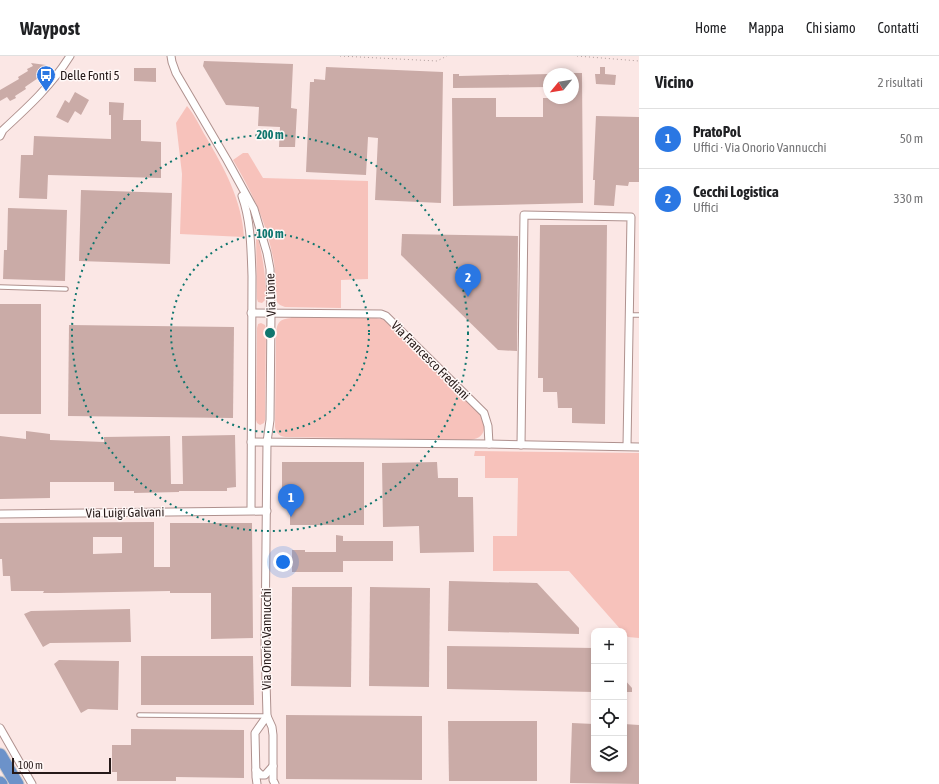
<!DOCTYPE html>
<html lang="it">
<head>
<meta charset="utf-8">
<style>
  :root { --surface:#fff; --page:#f2f2f2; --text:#202124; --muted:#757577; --line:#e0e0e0; --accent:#2a77e3 }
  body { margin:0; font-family:"Asap Condensed",sans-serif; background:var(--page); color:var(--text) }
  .controls { position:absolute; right:12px; bottom:12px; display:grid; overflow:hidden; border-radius:8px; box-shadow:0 2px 6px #0003 }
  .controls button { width:36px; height:36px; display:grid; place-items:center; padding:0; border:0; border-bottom:1px solid var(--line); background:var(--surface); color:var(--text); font:20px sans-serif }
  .compass { position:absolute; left:543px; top:12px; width:36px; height:36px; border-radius:50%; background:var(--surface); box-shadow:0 2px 6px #0003; rotate:240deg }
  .scale { position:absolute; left:12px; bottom:10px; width:99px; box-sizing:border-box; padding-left:4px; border:2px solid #251918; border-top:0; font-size:11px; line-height:14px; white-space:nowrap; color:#251918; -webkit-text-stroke:3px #fff8f7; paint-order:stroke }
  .you { position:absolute; left:283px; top:506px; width:14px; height:14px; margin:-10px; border:3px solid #fff; border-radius:50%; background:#1a73e8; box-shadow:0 0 0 6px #1a73e833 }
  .badge { display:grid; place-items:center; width:26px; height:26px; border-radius:50%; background:var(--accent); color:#fff; font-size:13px; font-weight:700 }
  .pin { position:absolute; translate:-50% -33px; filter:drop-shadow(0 1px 2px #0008) }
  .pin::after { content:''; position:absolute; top:21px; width:14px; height:12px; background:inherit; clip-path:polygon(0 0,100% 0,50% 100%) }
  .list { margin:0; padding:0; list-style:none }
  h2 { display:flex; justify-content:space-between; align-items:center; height:52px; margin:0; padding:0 16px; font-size:17px }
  h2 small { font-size:13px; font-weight:400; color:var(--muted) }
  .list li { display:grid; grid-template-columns:26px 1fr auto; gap:12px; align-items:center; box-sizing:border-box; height:60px; padding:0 16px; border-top:1px solid var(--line) }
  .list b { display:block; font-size:15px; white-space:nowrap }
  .list p { margin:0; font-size:13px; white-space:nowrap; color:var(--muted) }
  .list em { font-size:13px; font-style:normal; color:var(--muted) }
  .icon { flex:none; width:22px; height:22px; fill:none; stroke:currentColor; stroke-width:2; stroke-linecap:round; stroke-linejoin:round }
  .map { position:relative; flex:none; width:639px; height:728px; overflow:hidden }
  header { display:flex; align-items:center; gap:24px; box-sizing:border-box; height:56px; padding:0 20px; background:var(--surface); border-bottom:1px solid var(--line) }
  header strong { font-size:19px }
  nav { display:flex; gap:22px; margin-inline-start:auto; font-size:14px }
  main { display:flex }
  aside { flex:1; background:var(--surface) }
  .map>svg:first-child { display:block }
  .green { fill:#f7c2bb }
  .building { fill:#caaba7; fill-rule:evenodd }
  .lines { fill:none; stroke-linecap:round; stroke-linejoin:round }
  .service-casing { stroke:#af918e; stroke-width:5.5 }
  .minor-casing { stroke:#af918e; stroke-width:9 }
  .motorway-casing { stroke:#cfcccc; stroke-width:15 }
  .path { stroke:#af9e9c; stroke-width:1; stroke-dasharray:1 3; stroke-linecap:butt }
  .service { stroke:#fff; stroke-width:3.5 }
  .minor { stroke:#fff; stroke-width:7 }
  .motorway { stroke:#6c92c9; stroke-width:13 }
  .ring { fill:none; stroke:#0f766e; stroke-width:2; stroke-dasharray:2 4 }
  .labels { text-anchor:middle; stroke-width:3; stroke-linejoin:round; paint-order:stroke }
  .poi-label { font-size:13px; fill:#251918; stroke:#fff8f7; text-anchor:start }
  .street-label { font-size:13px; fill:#251918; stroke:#fff8f7 }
  .centre { fill:#0f766e; stroke:#fff8f7; stroke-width:2 }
  .ring-label { font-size:12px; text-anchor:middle; font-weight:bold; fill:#0f766e; stroke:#fff8f7; stroke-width:3; stroke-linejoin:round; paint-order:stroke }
</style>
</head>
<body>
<header>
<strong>Waypost</strong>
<nav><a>Home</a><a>Mappa</a><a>Chi siamo</a><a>Contatti</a></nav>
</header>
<main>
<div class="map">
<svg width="639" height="728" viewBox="0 0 639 728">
  <rect width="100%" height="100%" fill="#fbe7e5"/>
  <g class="green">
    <path d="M187,50C195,59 200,71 206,81C224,112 242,144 244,181L180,178L182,118L176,67Z"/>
    <path d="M243,97H248L263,122L368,125V223L341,224V252L285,251L280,249L277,246C274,233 276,219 274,206C266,165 254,140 233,104Z"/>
    <path d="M256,179H257C263,200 266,221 266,243L262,247L258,246L257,243Z"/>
    <path d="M291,261L376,262L386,264L480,358C487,370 486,383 469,384L286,381C280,381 276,377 275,371L276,277C277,266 280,263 291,262Z"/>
    <polygon points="261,267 265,269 266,272 265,364 264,367 260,369 257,367 256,364 257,272 258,268"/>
    <polygon points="475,395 639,397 639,582 628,581 624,577 624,575 622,575 569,515 493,515 493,480 517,480 518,422 485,422 485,400 474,400"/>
  </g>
  <g class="building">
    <polygon points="204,5 293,8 291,52 297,53 295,91 279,91 280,71 258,70 259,51 226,49 203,10"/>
    <polygon points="31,7 46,9 44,18 25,31 26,33 15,40 16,42 10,45 7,41 0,45 0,34 19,23 18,21 28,15 27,13 33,10"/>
    <polygon points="326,11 443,16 441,147 375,144 378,82 368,81 366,119 306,116 310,26 314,26 314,23 325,24"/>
    <polygon points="600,11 605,11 605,18 616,19 615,29 596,28 595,18 600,18"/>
    <polygon points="134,12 156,12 156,26 134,25"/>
    <polygon points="573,17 582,17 583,147 453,150 452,42 496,42 496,61 543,61 543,42 573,42"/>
    <polygon points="453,18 459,18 459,20 549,18 549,31 453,32"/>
    <polygon points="75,36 89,44 81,59 75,55 68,67 56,61 65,44 69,47"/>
    <polygon points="109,46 124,47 123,64 141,64 141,85 161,86 161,122 48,119 47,143 19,142 21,99 33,99 34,80 111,83 111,59 109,59"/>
    <polygon points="596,60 639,61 639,126 629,126 628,130 616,129 614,150 594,149 595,124 593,124"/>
    <polygon points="81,134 172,137 170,208 79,205"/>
    <polygon points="8,152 67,154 65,225 3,223 4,194 7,194"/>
    <polygon points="540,169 607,169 605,368 572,367 572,352 558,352 557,336 543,336 543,322 538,322"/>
    <polygon points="402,178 518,180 517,295 498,294 401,199"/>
    <rect x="0" y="248" width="41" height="110"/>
    <polygon points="69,269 234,271 233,362 68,360"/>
    <polygon points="26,375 50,378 50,384 104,386 104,381 170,380 171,428 183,428 182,380 235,379 236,431 227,432 227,435 179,435 179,436 134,437 134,435 114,435 114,426 50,426 50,442 0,443 0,380 26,383"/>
    <polygon points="282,406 364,406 364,469 290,469 290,444 282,444"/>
    <polygon points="437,406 438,422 458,422 458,441 473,441 474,496 420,497 419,470 383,471 382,407"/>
    <path d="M154,466V511H170V467H252L253,582L211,583V537H170V535L57,537H43L44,535H11L10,520H3L2,503H0V467ZM93,481H122V497L93,498Z"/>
    <polygon points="336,479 343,480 343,485 393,485 393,505 343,505 343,516 292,516 292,494 305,494 305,496 336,496"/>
    <polygon points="449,525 537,527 579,572 579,578 448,575"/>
    <polygon points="292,531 352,531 351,631 291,630"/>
    <polygon points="370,531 430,532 429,631 369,630"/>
    <polygon points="130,553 131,586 50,587 43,591 24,558 31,555"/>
    <polygon points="447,590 594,592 594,636 447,633"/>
    <polygon points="141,600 253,600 254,649 141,649"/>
    <polygon points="59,604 119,605 118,654 88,653 81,657 54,608"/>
    <polygon points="624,623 632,632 632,636 624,636"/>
    <polygon points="286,659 422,660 422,724 286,723"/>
    <polygon points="448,665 537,665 537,725 449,725"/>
    <polygon points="572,667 594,668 594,713 624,713 624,668 639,669 639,728 570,727"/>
    <polygon points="131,673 244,674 244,722 176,721 176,725 117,725 117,716 112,716 112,689 131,689"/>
  </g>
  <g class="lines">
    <defs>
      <g id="service">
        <polyline points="0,231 66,233"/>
        <polyline points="630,259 639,259"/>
        <polyline points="139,659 266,660"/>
      </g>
      <g id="minor">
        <polyline points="171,0 172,6 176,17 227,104 254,153 267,197 270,213 271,257 270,364 267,386 265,588 267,660 272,671 273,679 273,724 275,728"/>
        <path d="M0,80L3,74C28,51 52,29 70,0"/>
        <path d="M242,140C251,165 251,193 252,220L251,454"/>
        <polyline points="251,257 381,258 386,260 484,357 488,370 489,388"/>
        <polyline points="251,386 489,388 639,391"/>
        <polyline points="521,389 524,159 631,161 627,390"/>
        <polyline points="0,458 267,455"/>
        <polyline points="0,672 32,728"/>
        <polyline points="256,714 261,719 265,719 273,710"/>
        <polyline points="257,728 256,721 255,677 267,660"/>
      </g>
      <g id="motorway">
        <polyline points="0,699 17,728"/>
        <polyline points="0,727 1,728"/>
      </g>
    </defs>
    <use href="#service" class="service-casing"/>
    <use href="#minor" class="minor-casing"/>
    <use href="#motorway" class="motorway-casing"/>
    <g class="path">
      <polyline points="340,0 437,5 447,0"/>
      <polyline points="577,0 639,5"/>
    </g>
    <use href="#service" class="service"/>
    <use href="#minor" class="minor"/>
    <use href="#motorway" class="motorway"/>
  </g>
  <g class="ring">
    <circle cx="270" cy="277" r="99"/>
    <circle cx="270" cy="277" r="198"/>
  </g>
  <defs>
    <symbol id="bus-pin" viewBox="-11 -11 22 30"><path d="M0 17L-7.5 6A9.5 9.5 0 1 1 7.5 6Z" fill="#2a77e3" stroke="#fff8f7"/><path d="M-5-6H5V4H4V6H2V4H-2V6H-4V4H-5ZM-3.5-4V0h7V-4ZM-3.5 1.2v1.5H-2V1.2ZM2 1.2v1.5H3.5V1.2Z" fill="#fff"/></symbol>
  </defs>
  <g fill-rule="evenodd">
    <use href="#bus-pin" x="35" y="8" width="22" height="30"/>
  </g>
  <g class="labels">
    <g class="poi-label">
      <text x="60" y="24">Delle Fonti 5</text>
    </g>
    <g class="street-label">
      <text transform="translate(270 239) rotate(-92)" y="5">Via Lione</text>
      <text transform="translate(431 304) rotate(45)" y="5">Via Francesco Frediani</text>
      <text transform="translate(125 456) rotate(-1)" y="5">Via Luigi Galvani</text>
      <text transform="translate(266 583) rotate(-90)" y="5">Via Onorio Vannucchi</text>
    </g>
  </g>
  <circle cx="270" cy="277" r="6" class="centre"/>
  <g class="ring-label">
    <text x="270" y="83">200 m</text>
    <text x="270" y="182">100 m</text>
  </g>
</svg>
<div class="controls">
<button>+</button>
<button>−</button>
<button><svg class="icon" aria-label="locate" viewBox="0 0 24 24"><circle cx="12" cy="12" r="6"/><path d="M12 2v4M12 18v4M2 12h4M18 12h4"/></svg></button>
<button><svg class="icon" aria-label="layers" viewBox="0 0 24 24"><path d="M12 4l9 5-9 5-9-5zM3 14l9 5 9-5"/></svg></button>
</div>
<svg class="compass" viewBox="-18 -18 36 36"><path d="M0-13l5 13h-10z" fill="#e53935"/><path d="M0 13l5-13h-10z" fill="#757577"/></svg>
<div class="scale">100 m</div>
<div class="you"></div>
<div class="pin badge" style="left:291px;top:461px">1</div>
<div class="pin badge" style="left:468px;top:241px">2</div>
</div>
<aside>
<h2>Vicino<small>2 risultati</small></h2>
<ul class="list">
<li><span class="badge">1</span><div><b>PratoPol</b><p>Uffici · Via Onorio Vannucchi</p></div><em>50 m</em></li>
<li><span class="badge">2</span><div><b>Cecchi Logistica</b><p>Uffici</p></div><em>330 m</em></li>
</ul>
</aside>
</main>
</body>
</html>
